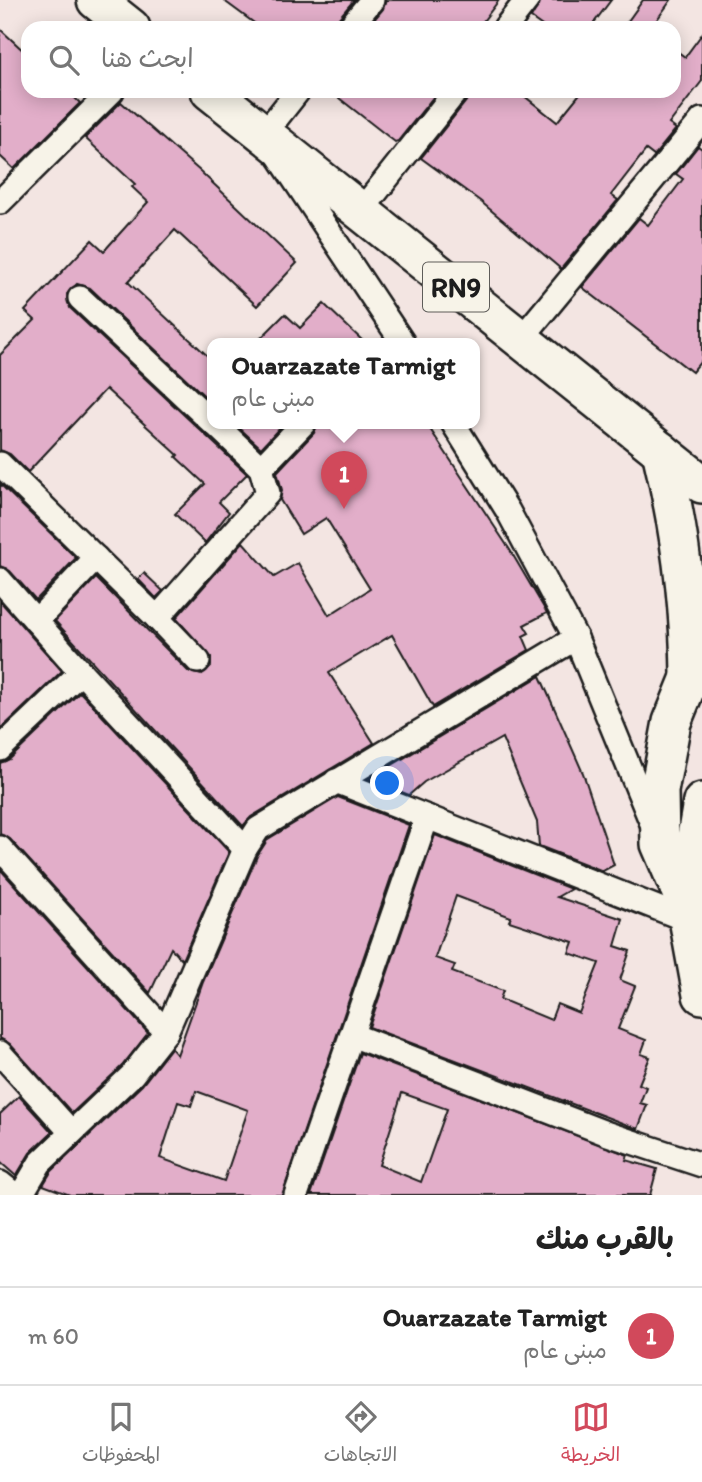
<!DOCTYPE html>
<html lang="ar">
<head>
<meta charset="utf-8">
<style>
  :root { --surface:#fff; --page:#f6f6f6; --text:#222; --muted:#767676; --line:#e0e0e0; --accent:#d1495b }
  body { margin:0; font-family:Itim,"Playpen Sans Arabic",sans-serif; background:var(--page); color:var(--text); direction:rtl }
  .you { position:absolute; left:388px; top:784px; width:24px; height:24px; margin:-18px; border:5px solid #fff; border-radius:50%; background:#1a73e8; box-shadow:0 0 0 10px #1a73e833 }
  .badge { display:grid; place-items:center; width:46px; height:46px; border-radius:50%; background:var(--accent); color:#fff; font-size:23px; font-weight:700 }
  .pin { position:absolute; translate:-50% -58px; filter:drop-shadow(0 2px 4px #0008) }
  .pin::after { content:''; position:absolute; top:37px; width:24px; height:21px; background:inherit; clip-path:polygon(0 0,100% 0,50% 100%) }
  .popup { position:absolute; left:207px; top:338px; width:273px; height:91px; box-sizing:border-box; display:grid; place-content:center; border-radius:14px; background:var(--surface); filter:drop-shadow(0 2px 5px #0005); font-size:23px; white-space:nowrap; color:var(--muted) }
  .popup b { font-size:26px; color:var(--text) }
  .popup::after { content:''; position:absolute; left:50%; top:100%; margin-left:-14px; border:14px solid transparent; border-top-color:var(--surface) }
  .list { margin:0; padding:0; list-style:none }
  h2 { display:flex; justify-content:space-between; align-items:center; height:91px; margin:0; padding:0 28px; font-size:30px }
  h2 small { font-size:23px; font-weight:400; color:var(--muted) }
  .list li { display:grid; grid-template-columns:46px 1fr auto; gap:21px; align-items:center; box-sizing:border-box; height:98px; padding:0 28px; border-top:2px solid var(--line) }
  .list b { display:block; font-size:26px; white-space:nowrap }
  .list p { margin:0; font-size:23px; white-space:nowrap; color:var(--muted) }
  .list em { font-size:23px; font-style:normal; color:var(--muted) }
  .icon { flex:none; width:38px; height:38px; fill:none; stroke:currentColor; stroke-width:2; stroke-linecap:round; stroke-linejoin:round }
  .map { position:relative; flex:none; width:702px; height:1195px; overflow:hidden; direction:ltr }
  .search { position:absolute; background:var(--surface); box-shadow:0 4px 18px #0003; left:21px; right:21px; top:21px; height:77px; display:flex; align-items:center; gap:18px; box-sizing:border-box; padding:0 24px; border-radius:21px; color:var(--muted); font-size:26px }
  .sheet { height:189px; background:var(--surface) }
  nav { display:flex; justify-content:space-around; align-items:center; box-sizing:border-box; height:98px; border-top:2px solid var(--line); background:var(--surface); font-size:19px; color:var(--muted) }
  nav a { display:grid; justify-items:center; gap:4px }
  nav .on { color:var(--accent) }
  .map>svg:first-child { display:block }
  .building { fill:#e2aec9; stroke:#1c1c1c; stroke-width:2; fill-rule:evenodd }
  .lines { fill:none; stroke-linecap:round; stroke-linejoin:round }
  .street-casing { stroke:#1c1c1c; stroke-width:28 }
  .primary-casing { stroke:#1c1c1c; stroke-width:42 }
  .street { stroke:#f7f3e8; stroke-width:23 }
  .primary { stroke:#f7f3e8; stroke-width:37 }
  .labels { text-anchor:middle; stroke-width:6; stroke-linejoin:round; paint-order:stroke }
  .shield { fill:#f7f3e8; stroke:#5e5c59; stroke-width:2 }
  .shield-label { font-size:28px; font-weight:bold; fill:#1c1c1c }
</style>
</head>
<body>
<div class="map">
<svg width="702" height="1195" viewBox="0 0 702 1195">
  <rect width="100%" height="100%" fill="#f3e5e2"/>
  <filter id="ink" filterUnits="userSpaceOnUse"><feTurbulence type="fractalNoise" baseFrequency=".0143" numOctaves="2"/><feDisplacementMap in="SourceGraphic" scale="14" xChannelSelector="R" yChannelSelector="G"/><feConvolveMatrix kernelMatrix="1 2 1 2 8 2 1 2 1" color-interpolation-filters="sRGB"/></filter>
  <g filter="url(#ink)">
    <g class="building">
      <polygon points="223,0 354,0 338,19 335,28 261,28"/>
      <polygon points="386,0 499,0 478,28 367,28 383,9"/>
      <polygon points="541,0 611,0 590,28 545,28 531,18"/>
      <polygon points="643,0 671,0 651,28 623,28"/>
      <polygon points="0,29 28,55 28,91 68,91 80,103 14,169 0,156"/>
      <polygon points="702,34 702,81 669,124 676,129 654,156 646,150 611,195 618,200 561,269 480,201 421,158 467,100 470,91 518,91 557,122 582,91 674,91 674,49 685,57"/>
      <polygon points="330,91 438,91 398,141 395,142"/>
      <polygon points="121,102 201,172 297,263 257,306 175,230 128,282 213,361 213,404 90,288 77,284 67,294 70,308 247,474 219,502 229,512 205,543 175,514 205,484 176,457 178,455 106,389 28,472 10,454 0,450 0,355 35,320 25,311 92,240 104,251 148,202 132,187 135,184 85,138"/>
      <polygon points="698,146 702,149 702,360 692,372 582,287 639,218 648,225 683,179 676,174"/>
      <polygon points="324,304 365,343 256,343 285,314 300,328"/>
      <polygon points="234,423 284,423 261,448"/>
      <polygon points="318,423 426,423 510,550 547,613 524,625 529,633 523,636 529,650 433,707 392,635 329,673 374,743 251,817 243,826 55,621 96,578 188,671 201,675 211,666 211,657 176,618 243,542 274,577 298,563 329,615 370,589 326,518 301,534 280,500 282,490 277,472 314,433"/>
      <polygon points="0,484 76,558 36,600 10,571 0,566"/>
      <polygon points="144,573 163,591 156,598 138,579"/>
      <polygon points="0,601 62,671 0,730"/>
      <polygon points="540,676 583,773 614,865 603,871 539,846 537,822 502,738 424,782 409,795 369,779"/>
      <polygon points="80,692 229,852 182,960 171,948 150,993 10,839 0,834 0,763 10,759"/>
      <path d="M338,797L409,825L282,1195H70L43,1185L51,1172L142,1085L171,1048L177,1055L203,982L257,856L268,839ZM196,1091L248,1110L224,1181L160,1158L178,1102L191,1106Z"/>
      <path d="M435,835L571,889L557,897L623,919L615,946L630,951L620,980L635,986L618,1029L646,1040L641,1054L650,1057L639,1084L646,1087L640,1103L647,1105L638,1129L369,1027ZM456,896L511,917L509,921L573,942L569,953L599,963L579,1013L557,1004L551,1020L500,999L503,991L452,972L455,965L435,958Z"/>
      <polygon points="0,869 148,1033 122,1066 72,1113 10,1044 0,1038"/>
      <path d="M360,1053L628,1155L626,1160L657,1169L650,1195H311ZM402,1093L447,1109L421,1182L379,1165Z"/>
      <polygon points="19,1096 52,1132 30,1153 16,1176 0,1162 0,1114"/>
    </g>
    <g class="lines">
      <defs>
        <g id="street">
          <polyline points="349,28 372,0"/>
          <polyline points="505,28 527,0"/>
          <polyline points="298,91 264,134 403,343"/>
          <polyline points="0,202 112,91"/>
          <polyline points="361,211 456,91"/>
          <polyline points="80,298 213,423"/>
          <polyline points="521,339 702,120"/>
          <polyline points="214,423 261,468"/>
          <polyline points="453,423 508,511 576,638 651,821"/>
          <polyline points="0,464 157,618 268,493 261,468 304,423"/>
          <polyline points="0,580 81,672"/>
          <polyline points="157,618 198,661"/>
          <polyline points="36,621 96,558"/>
          <polyline points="0,749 81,672 245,849"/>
          <polyline points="336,781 690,921"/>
          <polyline points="0,848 166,1032"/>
          <polyline points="352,1035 608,1134 702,1165"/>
          <polyline points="0,1053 71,1132"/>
          <polyline points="0,1183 15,1195"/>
          <polyline points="21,1195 40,1163 132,1075 166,1032 245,849 258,829 576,638"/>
          <polyline points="296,1195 427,817"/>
        </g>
        <g id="primary">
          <polyline points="96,0 131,28"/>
          <polyline points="210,91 702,484"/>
          <path d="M661,451C679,525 689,598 690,674"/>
          <polyline points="702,648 672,722 659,791 660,844 685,902 702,995"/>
          <polyline points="685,902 702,802"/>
        </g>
      </defs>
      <use href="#street" class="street-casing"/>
      <use href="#primary" class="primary-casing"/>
      <use href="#street" class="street"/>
      <use href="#primary" class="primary"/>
    </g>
  </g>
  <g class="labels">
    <rect class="shield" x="423" y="262.5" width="66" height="49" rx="5"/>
    <g class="shield-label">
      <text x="456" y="297">RN9</text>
    </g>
  </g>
</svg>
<div class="you"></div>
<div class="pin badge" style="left:344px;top:509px">1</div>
<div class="popup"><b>Ouarzazate Tarmigt</b>مبنى عام</div>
<div class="search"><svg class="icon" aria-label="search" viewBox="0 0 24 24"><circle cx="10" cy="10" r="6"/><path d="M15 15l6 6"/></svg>ابحث هنا</div>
</div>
<section class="sheet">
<h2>بالقرب منك<small></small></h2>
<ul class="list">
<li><span class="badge">1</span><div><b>Ouarzazate Tarmigt</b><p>مبنى عام</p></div><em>60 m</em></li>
</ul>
</section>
<nav>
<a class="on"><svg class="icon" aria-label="map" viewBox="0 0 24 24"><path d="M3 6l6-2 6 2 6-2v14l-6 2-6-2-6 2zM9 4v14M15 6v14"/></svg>الخريطة</a>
<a><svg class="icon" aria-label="directions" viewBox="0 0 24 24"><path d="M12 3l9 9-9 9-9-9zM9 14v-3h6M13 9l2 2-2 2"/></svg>الاتجاهات</a>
<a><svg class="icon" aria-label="saved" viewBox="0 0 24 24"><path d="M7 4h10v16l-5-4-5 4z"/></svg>المحفوظات</a>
</nav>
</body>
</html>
